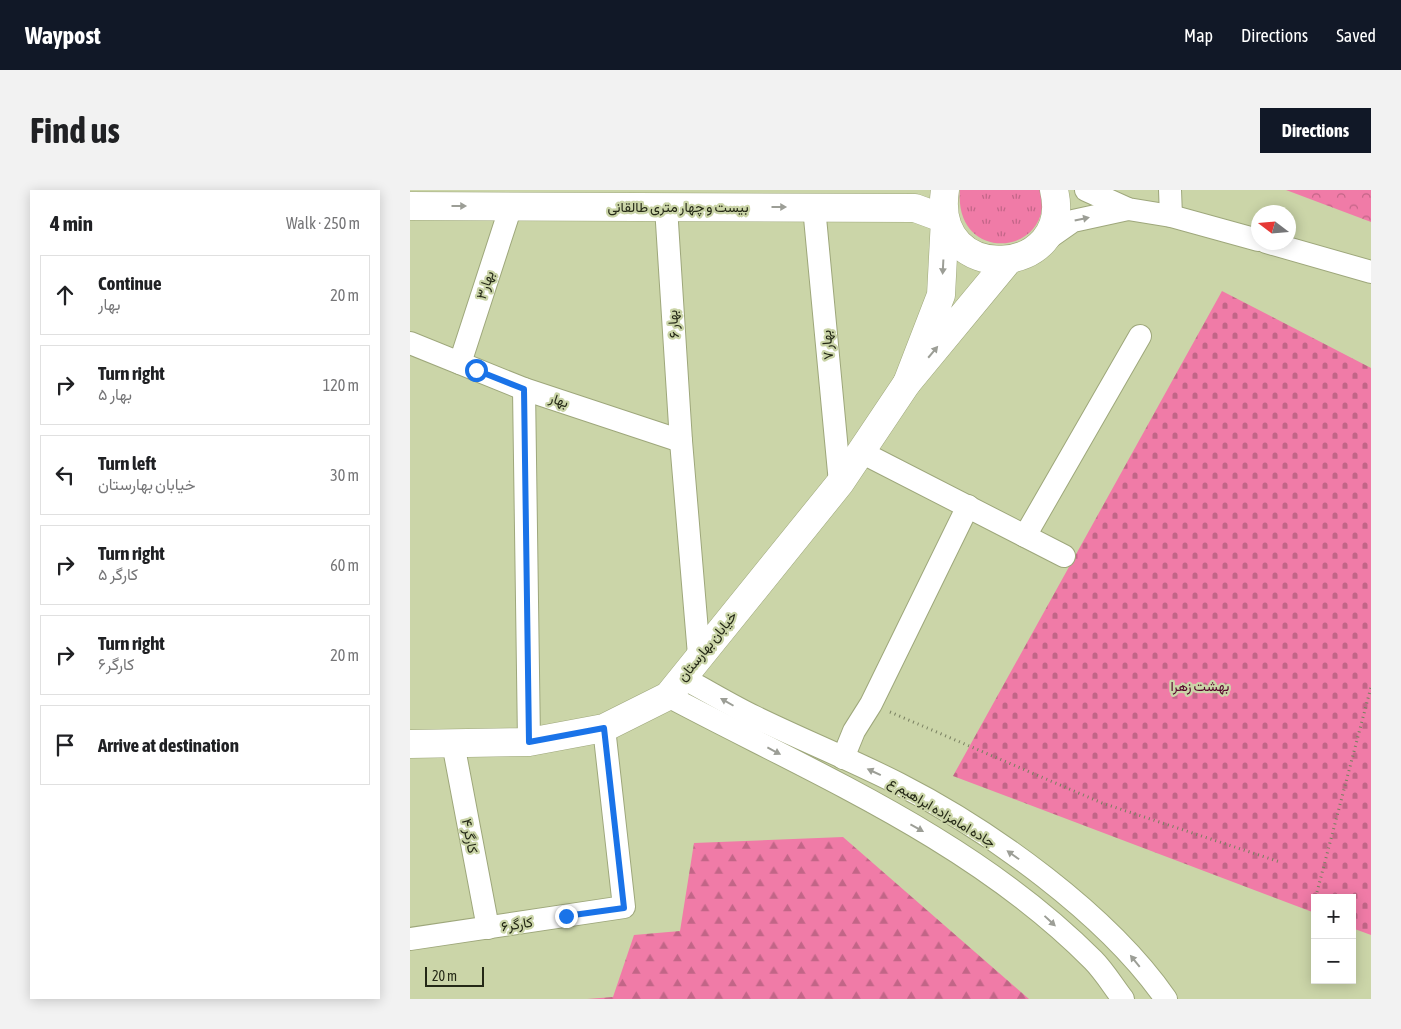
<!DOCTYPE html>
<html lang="en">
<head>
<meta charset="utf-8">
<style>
  :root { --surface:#fff; --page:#f2f2f2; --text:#202124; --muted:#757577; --line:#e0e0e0; --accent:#111827 }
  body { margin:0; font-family:"Asap Condensed",Vazirmatn,sans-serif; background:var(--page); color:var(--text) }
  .controls { position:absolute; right:15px; bottom:15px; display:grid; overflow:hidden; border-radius:0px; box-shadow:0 2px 12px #0003 }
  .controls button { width:45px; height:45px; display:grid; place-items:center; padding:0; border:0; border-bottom:1px solid var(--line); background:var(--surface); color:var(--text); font:25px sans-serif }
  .compass { position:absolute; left:841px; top:15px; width:45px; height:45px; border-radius:50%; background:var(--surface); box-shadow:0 2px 12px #0003; rotate:286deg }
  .scale { position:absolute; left:15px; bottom:12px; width:59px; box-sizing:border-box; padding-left:5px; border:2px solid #242816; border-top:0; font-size:14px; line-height:18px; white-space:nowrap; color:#242816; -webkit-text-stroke:4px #cbd5a8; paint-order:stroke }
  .stop { position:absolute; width:15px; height:15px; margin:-11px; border:4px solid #1a73e8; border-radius:50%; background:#fff }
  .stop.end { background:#1a73e8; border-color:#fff; box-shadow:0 1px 5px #0008 }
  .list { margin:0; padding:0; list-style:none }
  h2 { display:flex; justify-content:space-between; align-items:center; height:65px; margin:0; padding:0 20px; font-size:21px }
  h2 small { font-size:16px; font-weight:400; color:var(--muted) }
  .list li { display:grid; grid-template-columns:32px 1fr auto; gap:15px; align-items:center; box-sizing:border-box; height:80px; margin:0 10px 10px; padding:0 10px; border:1px solid var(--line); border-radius:0px }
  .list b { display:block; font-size:19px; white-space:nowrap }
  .list p { margin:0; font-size:16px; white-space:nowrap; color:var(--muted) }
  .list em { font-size:16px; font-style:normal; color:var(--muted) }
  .icon { flex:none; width:28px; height:28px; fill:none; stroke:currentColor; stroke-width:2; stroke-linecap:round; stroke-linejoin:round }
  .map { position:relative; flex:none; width:961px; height:809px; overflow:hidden; border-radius:0px }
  header { display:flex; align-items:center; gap:30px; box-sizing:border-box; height:70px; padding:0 25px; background:var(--accent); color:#fff }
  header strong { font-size:24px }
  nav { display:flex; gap:28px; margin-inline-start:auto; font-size:18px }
  .intro { display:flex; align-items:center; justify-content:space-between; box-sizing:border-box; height:120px; padding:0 30px }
  h1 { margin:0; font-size:35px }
  .button { padding:12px 22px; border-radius:0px; background:var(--accent); color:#fff; font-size:18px; font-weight:700 }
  main { display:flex; gap:30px; padding:0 30px }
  aside { flex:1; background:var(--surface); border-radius:0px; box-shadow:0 2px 12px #0003 }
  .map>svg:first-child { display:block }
  .grass { fill:url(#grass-tufts) }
  .forest { fill:url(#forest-firs) }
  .cemetery { fill:url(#cemetery-stones) }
  .park { fill:url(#park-crowns) }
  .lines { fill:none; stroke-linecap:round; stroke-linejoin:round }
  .minor-casing { stroke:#9ea77b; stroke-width:24 }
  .major-casing { stroke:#9ea77b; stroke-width:29 }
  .path { stroke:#787f60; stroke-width:3; stroke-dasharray:1 4; stroke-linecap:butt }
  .minor { stroke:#fff; stroke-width:22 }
  .major { stroke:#fff; stroke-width:28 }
  .oneway { fill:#9c9e96 }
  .route { stroke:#1a73e8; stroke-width:6 }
  .labels { text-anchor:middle; stroke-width:4.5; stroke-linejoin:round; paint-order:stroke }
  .street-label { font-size:14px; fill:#242816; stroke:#cbd5a8 }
  .park-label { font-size:14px; fill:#520029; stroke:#cbd5a8 }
</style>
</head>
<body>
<header>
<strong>Waypost</strong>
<nav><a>Map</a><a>Directions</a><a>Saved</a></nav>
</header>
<div class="intro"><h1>Find us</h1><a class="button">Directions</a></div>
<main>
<aside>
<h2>4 min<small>Walk · 250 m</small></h2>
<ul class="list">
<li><svg class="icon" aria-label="ahead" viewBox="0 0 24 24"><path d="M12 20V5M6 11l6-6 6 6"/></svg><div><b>Continue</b><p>بهار</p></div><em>20 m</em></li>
<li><svg class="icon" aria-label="right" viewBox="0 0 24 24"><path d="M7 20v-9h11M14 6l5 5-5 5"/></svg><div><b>Turn right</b><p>بهار ۵</p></div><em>120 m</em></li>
<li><svg class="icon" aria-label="left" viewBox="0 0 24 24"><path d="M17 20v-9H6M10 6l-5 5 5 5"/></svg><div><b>Turn left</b><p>خیابان بهارستان</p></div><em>30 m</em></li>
<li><svg class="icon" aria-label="right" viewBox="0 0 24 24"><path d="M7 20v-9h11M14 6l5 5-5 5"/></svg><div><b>Turn right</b><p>کارگر ۵</p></div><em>60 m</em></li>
<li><svg class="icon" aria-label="right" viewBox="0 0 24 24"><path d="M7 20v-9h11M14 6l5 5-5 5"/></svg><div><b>Turn right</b><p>کارگر۶</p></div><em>20 m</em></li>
<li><svg class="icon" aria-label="arrive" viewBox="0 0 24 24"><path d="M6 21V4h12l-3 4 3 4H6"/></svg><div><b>Arrive at destination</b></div></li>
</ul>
</aside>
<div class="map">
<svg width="961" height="809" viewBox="0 0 961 809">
  <defs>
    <pattern id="grass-tufts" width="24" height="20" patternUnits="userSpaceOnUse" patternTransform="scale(1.25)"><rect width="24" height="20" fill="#f07ba7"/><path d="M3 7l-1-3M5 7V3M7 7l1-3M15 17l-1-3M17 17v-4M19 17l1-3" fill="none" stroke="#c26587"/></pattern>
    <pattern id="forest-firs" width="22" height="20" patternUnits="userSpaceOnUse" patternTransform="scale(1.25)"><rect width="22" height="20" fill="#f07ba7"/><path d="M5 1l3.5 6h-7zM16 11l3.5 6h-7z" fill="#c26587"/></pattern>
    <pattern id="cemetery-stones" width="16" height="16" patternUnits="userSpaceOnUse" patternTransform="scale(1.25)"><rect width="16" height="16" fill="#f07ba7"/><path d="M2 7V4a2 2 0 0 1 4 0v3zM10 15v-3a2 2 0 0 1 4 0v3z" fill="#c26587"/></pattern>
    <pattern id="park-crowns" width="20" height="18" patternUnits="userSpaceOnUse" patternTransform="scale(1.25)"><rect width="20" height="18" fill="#f07ba7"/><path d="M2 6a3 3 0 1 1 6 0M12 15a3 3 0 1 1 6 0" fill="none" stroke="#c26587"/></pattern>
  </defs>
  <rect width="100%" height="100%" fill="#cbd5a8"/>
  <path class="grass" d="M550,0H631C632,6 633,13 632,19C624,68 544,67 550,0Z"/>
  <polygon class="forest" points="433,647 619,809 177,809 203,807 224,745 270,741 284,653"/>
  <polygon class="cemetery" points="812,101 961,178 961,745 942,738 942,708 905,708 905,723 543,586"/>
  <polygon class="park" points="876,0 961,0 961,32"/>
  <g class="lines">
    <defs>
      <g id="minor">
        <polyline points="676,0 718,19 761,26 848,50"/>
        <polyline points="760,0 761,26"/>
        <polyline points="256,17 271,251 289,465"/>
        <polyline points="404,17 430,293"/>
        <polyline points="633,52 663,31 718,19"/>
        <polyline points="856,52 961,82"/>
        <polyline points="0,153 114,199 271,251"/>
        <polyline points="50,173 101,16"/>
        <polyline points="114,199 119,552"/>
        <polyline points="451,262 654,366"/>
        <polyline points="615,346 730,146"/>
        <path d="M271,487C296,500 320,515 345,527C392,550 442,570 489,594C581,641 697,724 756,809"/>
        <path d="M258,506C405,584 564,650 683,770C694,781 703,796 713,809"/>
        <polyline points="43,553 78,738"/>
        <polyline points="433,568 444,541 461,514 558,316"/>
        <polyline points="0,749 214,717 194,538"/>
      </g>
      <g id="major">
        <path d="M535,0C520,98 665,88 644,0"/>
        <polyline points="0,16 505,18 535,29 531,105 497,193 598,71"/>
        <polyline points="0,554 119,552 194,538 258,506 430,293 497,193"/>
      </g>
    </defs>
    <use href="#minor" class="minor-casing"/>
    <use href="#major" class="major-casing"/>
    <g class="path">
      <polyline points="480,522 692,613 870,672"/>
      <polyline points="907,702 961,497"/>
    </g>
    <use href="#minor" class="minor"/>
    <use href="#major" class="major"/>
  </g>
  <defs><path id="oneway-solid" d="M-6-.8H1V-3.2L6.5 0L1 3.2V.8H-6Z" transform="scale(1.25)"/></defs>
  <g class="oneway">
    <use href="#oneway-solid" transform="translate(49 16)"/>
    <use href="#oneway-solid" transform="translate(369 17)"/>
    <use href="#oneway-solid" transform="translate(672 29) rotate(-12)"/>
    <use href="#oneway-solid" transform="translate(533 77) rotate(93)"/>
    <use href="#oneway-solid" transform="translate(523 162) rotate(-50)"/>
    <use href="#oneway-solid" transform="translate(317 512) rotate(-150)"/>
    <use href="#oneway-solid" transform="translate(364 561) rotate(28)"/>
    <use href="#oneway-solid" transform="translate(464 582) rotate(-155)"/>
    <use href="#oneway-solid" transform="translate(507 638) rotate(29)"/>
    <use href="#oneway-solid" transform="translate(603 665) rotate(-145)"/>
    <use href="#oneway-solid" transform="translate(640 731) rotate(43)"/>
    <use href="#oneway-solid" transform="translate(725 771) rotate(-129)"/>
  </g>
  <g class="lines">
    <polyline class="route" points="66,180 114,199 119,552 194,538 214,718 156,726"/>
  </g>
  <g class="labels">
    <g class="street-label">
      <text x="268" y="22">بیست و چهار متری طالقانی</text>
      <text transform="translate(75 95) rotate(-72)" y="5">بهار۳</text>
      <text transform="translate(263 134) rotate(-94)" y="5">بهار ۶</text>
      <text transform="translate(417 155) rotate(-95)" y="5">بهار ۷</text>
      <text transform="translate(149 210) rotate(18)" y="5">بهار</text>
      <text transform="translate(297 456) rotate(-51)" y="5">خیابان بهارستان</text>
      <text transform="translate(532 622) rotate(31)" y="5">جاده امامزاده ابراهیم ع</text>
      <text transform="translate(60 646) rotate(79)" y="5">کارگر ۴</text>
      <text transform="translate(107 734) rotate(-9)" y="5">کارگر۶</text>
    </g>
    <g class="park-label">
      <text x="790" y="501">بهشت زهرا</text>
    </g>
  </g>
</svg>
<div class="controls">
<button>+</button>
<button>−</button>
</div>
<svg class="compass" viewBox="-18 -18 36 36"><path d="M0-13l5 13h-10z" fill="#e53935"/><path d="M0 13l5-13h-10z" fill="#757577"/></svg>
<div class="scale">20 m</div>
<div class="stop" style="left:66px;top:180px"></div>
<div class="stop end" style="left:156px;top:726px"></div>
</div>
</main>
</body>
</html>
